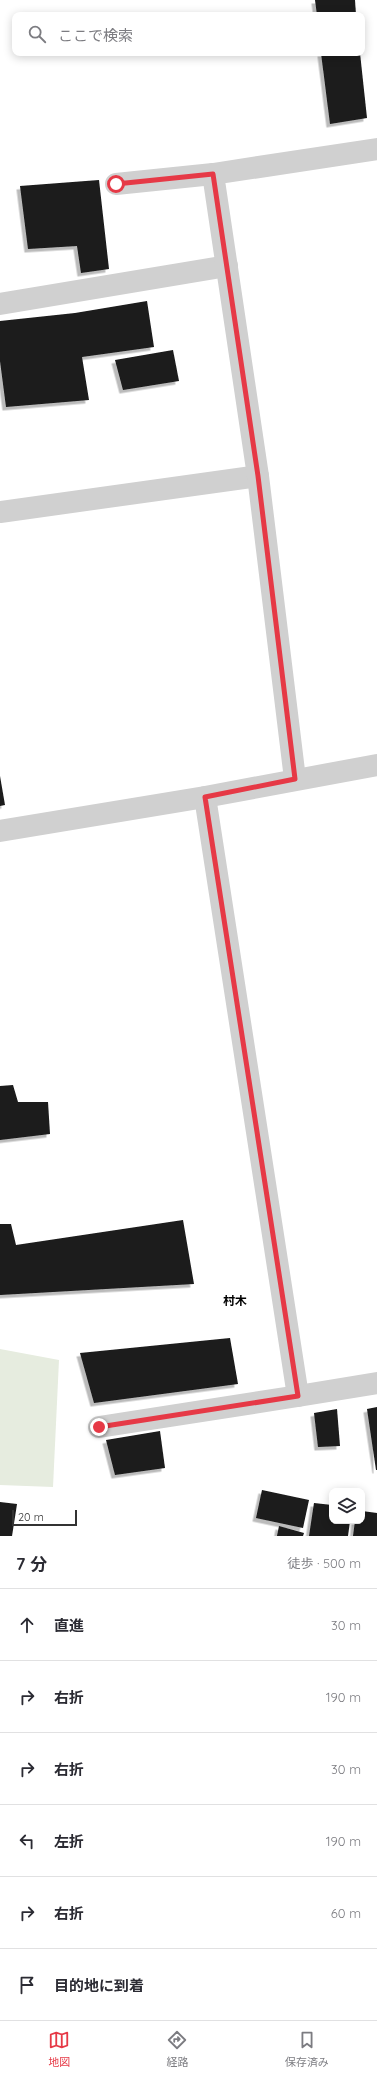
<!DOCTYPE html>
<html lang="ja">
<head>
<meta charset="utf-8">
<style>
  :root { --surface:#fff; --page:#f2f2f3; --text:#2b2b33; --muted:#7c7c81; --line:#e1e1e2; --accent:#e63946 }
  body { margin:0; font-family:Quicksand,"Noto Sans JP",sans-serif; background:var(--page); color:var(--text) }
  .controls { position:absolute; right:12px; bottom:12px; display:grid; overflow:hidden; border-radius:8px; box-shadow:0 2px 10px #0003 }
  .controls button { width:36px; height:36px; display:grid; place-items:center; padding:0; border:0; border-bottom:1px solid var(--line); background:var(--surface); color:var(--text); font:20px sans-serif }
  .scale { position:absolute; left:12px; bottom:10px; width:65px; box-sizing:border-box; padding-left:4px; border:2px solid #333; border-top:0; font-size:11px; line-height:14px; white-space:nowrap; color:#333; -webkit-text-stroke:3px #fff; paint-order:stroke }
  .stop { position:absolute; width:12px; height:12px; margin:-9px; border:3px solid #e63946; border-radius:50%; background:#fff }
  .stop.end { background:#e63946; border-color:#fff; box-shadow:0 1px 4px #0008 }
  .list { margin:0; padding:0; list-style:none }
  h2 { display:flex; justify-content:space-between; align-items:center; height:52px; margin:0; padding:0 16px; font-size:17px }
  h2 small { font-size:13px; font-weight:400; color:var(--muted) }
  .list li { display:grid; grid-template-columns:26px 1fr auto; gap:12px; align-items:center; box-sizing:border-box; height:72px; padding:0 16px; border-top:1px solid var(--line) }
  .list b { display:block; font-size:15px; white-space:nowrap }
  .list em { font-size:13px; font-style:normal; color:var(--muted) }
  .icon { flex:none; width:22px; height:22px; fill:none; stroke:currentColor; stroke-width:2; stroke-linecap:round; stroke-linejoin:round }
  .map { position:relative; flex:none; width:377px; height:1536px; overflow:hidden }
  .search { position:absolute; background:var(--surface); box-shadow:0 2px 10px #0003; left:12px; right:12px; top:12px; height:44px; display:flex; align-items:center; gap:10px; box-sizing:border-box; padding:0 14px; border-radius:8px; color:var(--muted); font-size:15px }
  .sheet { height:484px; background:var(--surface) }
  nav { display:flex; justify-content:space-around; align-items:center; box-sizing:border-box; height:56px; border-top:1px solid var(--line); background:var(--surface); font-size:11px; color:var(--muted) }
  nav a { display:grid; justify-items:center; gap:2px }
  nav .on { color:var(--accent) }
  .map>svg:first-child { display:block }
  .green { fill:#e6ecdf }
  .building { fill:#1a1a1a; filter:url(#shadow) }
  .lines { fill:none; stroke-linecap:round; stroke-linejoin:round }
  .minor { stroke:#d0d0d0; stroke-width:22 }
  .route { stroke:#e63946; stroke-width:5 }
  .labels { text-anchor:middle; stroke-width:4; stroke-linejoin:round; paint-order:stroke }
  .neighbourhood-label { font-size:12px; font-weight:bold; fill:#000; stroke:#fff }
</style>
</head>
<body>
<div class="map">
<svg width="377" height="1536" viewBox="0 0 377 1536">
  <defs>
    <filter id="shadow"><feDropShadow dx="-3.5" dy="3.5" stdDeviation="0" flood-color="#0004"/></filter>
  </defs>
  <rect width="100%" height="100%" fill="#fff"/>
  <polygon class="green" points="0,1349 59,1360 53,1487 0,1485"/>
  <g class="building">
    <polygon points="315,0 355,0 356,15 317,15"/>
    <polygon points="321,53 360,53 367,118 330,124"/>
    <polygon points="99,180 109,269 81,273 77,246 28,249 20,186"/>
    <polygon points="147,301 154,347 82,357 89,400 6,407 0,361 0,321 75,313"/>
    <polygon points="173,350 179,381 123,390 115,360"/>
    <polygon points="0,776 5,805 0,806"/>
    <polygon points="13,1085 18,1102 48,1102 50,1134 0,1140 0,1086"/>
    <polygon points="183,1220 194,1284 0,1295 0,1224 11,1224 16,1245"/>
    <polygon points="230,1338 238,1384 94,1403 80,1353"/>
    <polygon points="377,1407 377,1470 376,1470 367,1409"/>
    <polygon points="337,1409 340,1446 318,1447 314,1413"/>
    <polygon points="160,1431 165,1468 115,1475 106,1440"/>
    <polygon points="262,1490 309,1500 303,1528 256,1518"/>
    <polygon points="0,1502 17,1504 12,1536 0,1536"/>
    <polygon points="314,1503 332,1505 332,1521 350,1521 348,1536 309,1536"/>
    <polygon points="362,1511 377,1513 377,1536 353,1536 355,1521 362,1521"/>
    <polygon points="279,1526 304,1533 303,1536 277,1536"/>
  </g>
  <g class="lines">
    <g class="minor">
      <polyline points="116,184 213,174"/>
      <polyline points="0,304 227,266"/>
      <polyline points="0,512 258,476"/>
      <polyline points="295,779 258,476 213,174 377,149"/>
      <polyline points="205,797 298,1396 377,1383"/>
      <polyline points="0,831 205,797 377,765"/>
      <polyline points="99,1427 298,1396"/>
    </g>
  </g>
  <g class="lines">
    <polyline class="route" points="99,1427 298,1396 205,797 295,779 258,476 213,174 116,184"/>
  </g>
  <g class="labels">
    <g class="neighbourhood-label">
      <text x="235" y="1305">村木</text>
    </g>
  </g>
</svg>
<div class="controls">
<button><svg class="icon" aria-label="layers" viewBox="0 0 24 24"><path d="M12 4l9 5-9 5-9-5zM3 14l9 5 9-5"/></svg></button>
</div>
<div class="scale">20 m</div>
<div class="stop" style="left:116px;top:184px"></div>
<div class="stop end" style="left:99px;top:1427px"></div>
<div class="search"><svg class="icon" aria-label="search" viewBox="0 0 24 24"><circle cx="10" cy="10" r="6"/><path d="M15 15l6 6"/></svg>ここで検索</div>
</div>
<section class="sheet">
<h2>7 分<small>徒歩 · 500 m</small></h2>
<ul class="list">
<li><svg class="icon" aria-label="ahead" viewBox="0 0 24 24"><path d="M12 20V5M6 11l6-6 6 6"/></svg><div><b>直進</b></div><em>30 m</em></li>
<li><svg class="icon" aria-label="right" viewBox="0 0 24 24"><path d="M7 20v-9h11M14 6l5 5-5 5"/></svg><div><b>右折</b></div><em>190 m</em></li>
<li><svg class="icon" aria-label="right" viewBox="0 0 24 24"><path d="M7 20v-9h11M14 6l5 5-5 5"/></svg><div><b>右折</b></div><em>30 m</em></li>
<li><svg class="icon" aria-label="left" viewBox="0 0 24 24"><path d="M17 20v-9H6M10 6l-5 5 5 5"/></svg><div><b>左折</b></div><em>190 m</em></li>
<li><svg class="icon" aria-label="right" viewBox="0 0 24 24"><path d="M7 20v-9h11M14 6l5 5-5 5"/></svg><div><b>右折</b></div><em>60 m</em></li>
<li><svg class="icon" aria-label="arrive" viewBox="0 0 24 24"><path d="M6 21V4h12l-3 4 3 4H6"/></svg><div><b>目的地に到着</b></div></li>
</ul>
</section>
<nav>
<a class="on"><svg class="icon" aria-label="map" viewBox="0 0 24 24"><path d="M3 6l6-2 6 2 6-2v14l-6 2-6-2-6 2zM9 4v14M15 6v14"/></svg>地図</a>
<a><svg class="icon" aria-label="directions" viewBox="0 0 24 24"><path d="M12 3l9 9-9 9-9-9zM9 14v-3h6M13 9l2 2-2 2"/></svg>経路</a>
<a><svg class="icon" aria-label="saved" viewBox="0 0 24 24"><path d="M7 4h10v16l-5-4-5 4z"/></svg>保存済み</a>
</nav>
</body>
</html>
